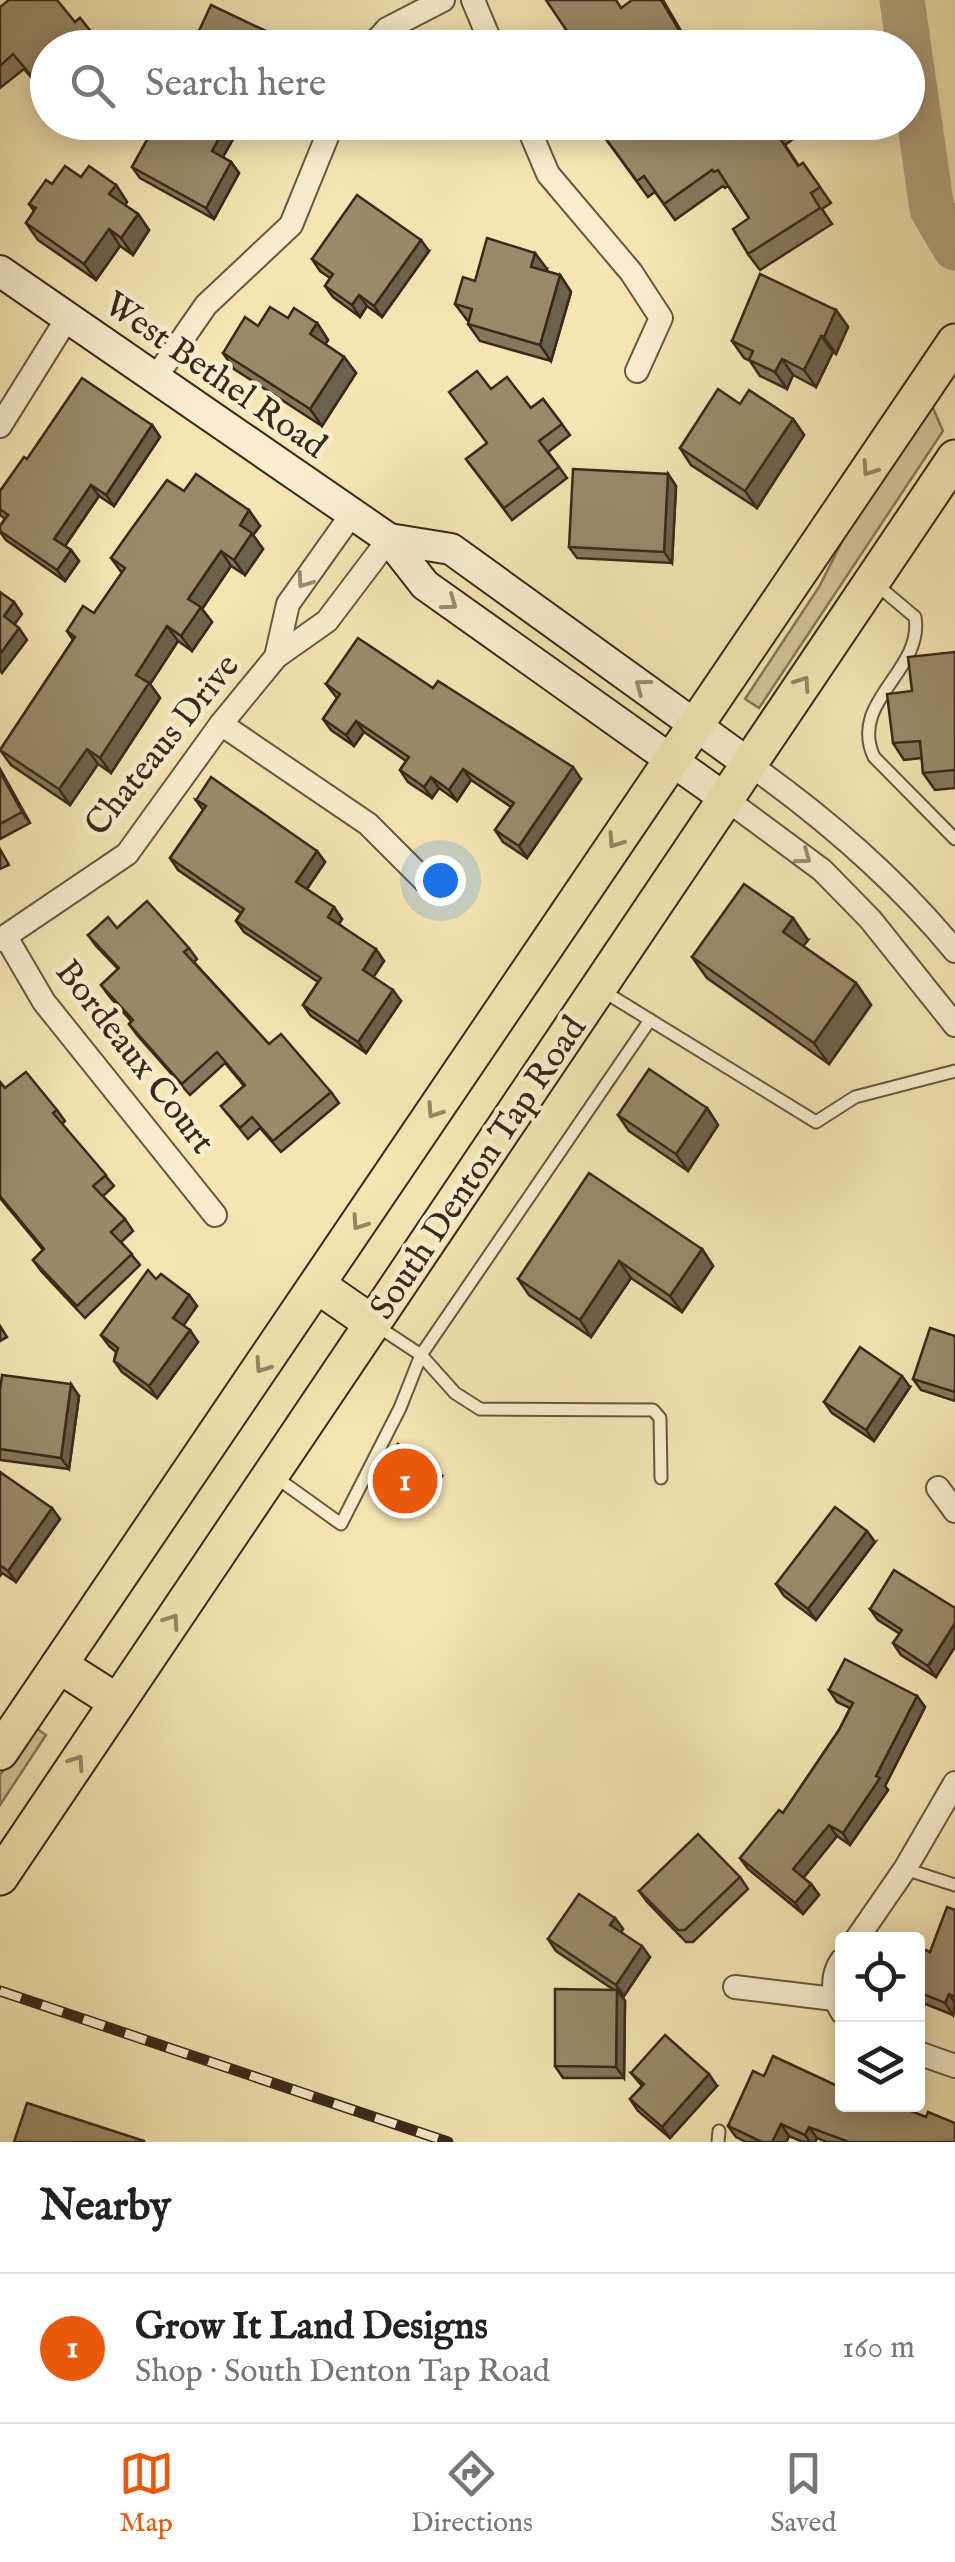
<!DOCTYPE html>
<html lang="en">
<head>
<meta charset="utf-8">
<style>
  :root { --surface:#fff; --page:#f2f2f2; --text:#222; --muted:#767676; --line:#e0e0e0; --accent:#ea580c }
  body { margin:0; font-family:"IM FELL English",serif; background:var(--page); color:var(--text) }
  .controls { position:absolute; right:30px; bottom:30px; display:grid; overflow:hidden; border-radius:10px; box-shadow:0 5px 25px #0003 }
  .controls button { width:90px; height:90px; display:grid; place-items:center; padding:0; border:0; border-bottom:2px solid var(--line); background:var(--surface); color:var(--text); font:50px sans-serif }
  .you { position:absolute; left:440px; top:880px; width:35px; height:35px; margin:-25px; border:8px solid #fff; border-radius:50%; background:#1a73e8; box-shadow:0 0 0 15px #1a73e833 }
  .badge { display:grid; place-items:center; width:65px; height:65px; border-radius:50%; background:var(--accent); color:#fff; font-size:32px; font-weight:700 }
  .pin { position:absolute; translate:-50% -50%; border:5px solid #fff; box-shadow:0 2px 10px #0006 }
  .list { margin:0; padding:0; list-style:none }
  h2 { display:flex; justify-content:space-between; align-items:center; height:130px; margin:0; padding:0 40px; font-size:42px }
  h2 small { font-size:32px; font-weight:400; color:var(--muted) }
  .list li { display:grid; grid-template-columns:65px 1fr auto; gap:30px; align-items:center; box-sizing:border-box; height:150px; padding:0 40px; border-top:2px solid var(--line) }
  .list b { display:block; font-size:38px; white-space:nowrap }
  .list p { margin:0; font-size:32px; white-space:nowrap; color:var(--muted) }
  .list em { font-size:32px; font-style:normal; color:var(--muted) }
  .icon { flex:none; width:55px; height:55px; fill:none; stroke:currentColor; stroke-width:2; stroke-linecap:round; stroke-linejoin:round }
  .map { position:relative; flex:none; width:955px; height:2142px; overflow:hidden }
  .search { position:absolute; background:var(--surface); box-shadow:0 5px 25px #0003; left:30px; right:30px; top:30px; height:110px; display:flex; align-items:center; gap:25px; box-sizing:border-box; padding:0 35px; border-radius:55px; color:var(--muted); font-size:38px }
  .sheet { height:280px; background:var(--surface) }
  nav { display:flex; justify-content:space-around; align-items:center; box-sizing:border-box; height:140px; border-top:2px solid var(--line); background:var(--surface); font-size:28px; color:var(--muted) }
  nav a { display:grid; justify-items:center; gap:5px }
  nav .on { color:var(--accent) }
  .map>svg:first-child { display:block }
  .green { fill:#d5c599; stroke:#88765a; stroke-width:2.5 }
  .lines { fill:none; stroke-linecap:round; stroke-linejoin:round }
  .river { stroke:#b5a57f; stroke-width:45 }
  .lane-casing { stroke:#695740; stroke-width:15 }
  .street-casing { stroke:#695740; stroke-width:26 }
  .secondary-casing { stroke:#3b281a; stroke-width:34 }
  .primary-casing { stroke:#3b281a; stroke-width:39 }
  .lane { stroke:#f8eece; stroke-width:11 }
  .street { stroke:#f8eece; stroke-width:22 }
  .secondary { stroke:#f8eece; stroke-width:30 }
  .primary { stroke:#f4e5b3; stroke-width:35 }
  .rail-casing { stroke:#3b281a; stroke-width:11 }
  .rail { stroke:#f8eece; stroke-width:8; stroke-dasharray:22; stroke-linecap:butt }
  .wall { fill:#85775b; stroke:#3b281a; stroke-width:2.5 }
  .shaded-wall { fill:#6c614a; stroke:#3b281a; stroke-width:2.5 }
  .building { fill:#9b8a6a; stroke:#3b281a; stroke-width:2.5 }
  .oneway { stroke:#988666 }
  .oneway2 { stroke:#9a8b74 }
  .labels { text-anchor:middle; stroke-width:9; stroke-linejoin:round; paint-order:stroke }
  .street-label { font-size:35px; fill:#3b281a; stroke:#f8eece }
</style>
</head>
<body>
<div class="map">
<svg width="955" height="2142" viewBox="0 0 955 2142">
  <rect width="100%" height="100%" fill="#f4e5b3"/>
  <filter id="stains"><feTurbulence type="fractalNoise" baseFrequency=".002" numOctaves="4"/><feColorMatrix values="0 0 0 0 .2 0 0 0 0 .09 0 0 0 0 .02 0 0 0 .5 -.17"/></filter>
  <radialGradient id="worn" r=".72"><stop offset=".6" stop-color="#630" stop-opacity="0"/><stop offset="1" stop-color="#630" stop-opacity=".3"/></radialGradient>
  <g class="green">
    <polygon points="932,406 943,431 759,708 745,699 819,587 855,516"/>
    <polygon points="33,1726 46,1735 0,1805 0,1775"/>
  </g>
  <g class="lines">
    <polyline class="river" points="902,0 932,209 955,248"/>
    <defs>
      <g id="lane">
        <path d="M877,585L915,617C924,671 848,701 874,757L955,839"/>
        <polyline points="603,991 816,1122 855,1097 955,1071"/>
        <polyline points="374,1324 421,1355 650,1020"/>
        <polyline points="274,1476 341,1524 400,1408 421,1355 455,1393 480,1409 653,1410 660,1418 661,1478"/>
        <polyline points="905,1869 955,1885"/>
        <polyline points="718,2142 719,2131"/>
      </g>
      <g id="street">
        <polyline points="473,0 493,48"/>
        <polyline points="370,48 387,29 443,0"/>
        <polyline points="526,122 548,174 631,272 661,318 637,371"/>
        <polyline points="156,377 206,305 291,225 333,122"/>
        <polyline points="0,426 68,317"/>
        <polyline points="276,657 288,604 352,514"/>
        <polyline points="221,724 368,824 430,886"/>
        <path d="M749,764C826,819 895,878 955,951"/>
        <polyline points="726,799 822,870 870,919 955,1025"/>
        <polyline points="6,937 44,1002 215,1215"/>
        <polyline points="0,940 127,854 221,724 276,657 327,621 389,539"/>
        <polyline points="938,1488 955,1511"/>
        <polyline points="856,1940 905,1869 955,1783"/>
        <polyline points="735,1987 834,1999"/>
        <path d="M842,2012C832,1996 831,1975 842,1960"/>
        <polyline points="918,2053 955,2066"/>
      </g>
      <g id="secondary">
        <polyline points="0,271 389,539 425,585 726,799"/>
        <polyline points="389,539 451,549 749,764"/>
      </g>
      <g id="primary">
        <polyline points="317,1285 372,1323"/>
        <polyline points="59,1665 117,1702"/>
        <polyline points="0,1752 955,342"/>
        <polyline points="0,1877 955,458"/>
      </g>
    </defs>
    <use href="#lane" class="lane-casing"/>
    <use href="#street" class="street-casing"/>
    <use href="#secondary" class="secondary-casing"/>
    <use href="#primary" class="primary-casing"/>
    <use href="#lane" class="lane"/>
    <use href="#street" class="street"/>
    <use href="#secondary" class="secondary"/>
    <use href="#primary" class="primary"/>
    <defs>
      <polyline id="rail" points="0,1991 448,2142"/>
    </defs>
    <use href="#rail" class="rail-casing"/>
    <use href="#rail" class="rail"/>
  </g>
  <g class="wall">
    <polygon points="0,7 75,22 80,18 104,48 48,48 48,97 24,69 0,88"/>
    <polygon points="157,122 259,122 255,131 241,125 223,157 231,162 239,173 214,219 140,178 132,167"/>
    <polygon points="620,122 798,122 804,131 785,145 799,166 803,163 831,203 822,209 832,224 760,270 748,254 749,218 728,186 725,188 723,186 675,220 655,192 648,197 603,135"/>
    <polygon points="81,177 116,185 127,202 125,205 138,214 149,230 133,255 120,246 96,280 38,240 26,223 34,211 29,204 52,184"/>
    <polygon points="429,251 382,317 367,306 360,317 333,297 325,286 330,278 320,271 312,259"/>
    <polygon points="547,269 546,271 560,275 571,292 551,361 480,341 468,324 469,321 467,320 455,304 475,281"/>
    <polygon points="836,310 848,327 836,354 833,352 816,387 793,375 787,389 760,376 750,361 744,358 732,341"/>
    <polygon points="288,318 317,323 328,340 325,344 344,357 356,373 322,426 234,369 223,353 258,326"/>
    <polygon points="491,389 531,408 543,399 570,435 548,452 567,478 512,520 466,459 487,444"/>
    <polygon points="740,404 793,419 804,435 757,508 691,465 680,448"/>
    <polygon points="152,425 160,437 114,506 99,496 65,546 71,550 79,561 65,581 6,540 0,532 0,526 5,519 0,515 0,491 27,459"/>
    <polygon points="668,474 676,486 672,563 577,558 569,547"/>
    <polygon points="184,491 260,526 253,535 263,549 245,575 231,566 202,609 212,622 192,651 178,641 150,684 160,698 111,773 98,764 70,805 11,765 0,750 73,640 67,631 94,613 122,573 111,558"/>
    <polygon points="955,652 955,788 935,790 923,773 922,758 904,760 893,743 912,691"/>
    <polygon points="326,684 433,688 581,779 527,858 503,842 495,830 511,807 471,780 457,801 439,788 432,798 408,782 400,770 406,761 364,732 354,746 331,730 323,719 337,698"/>
    <polygon points="0,769 30,823 0,839"/>
    <polygon points="196,800 317,851 325,862 307,889 342,919 339,924 384,961 373,977 401,1001 366,1053 311,1016 303,1005 318,982 244,932 236,921 241,913 178,870 170,858 203,810"/>
    <polygon points="0,849 9,865 0,869"/>
    <polygon points="117,928 189,948 197,959 194,962 269,1044 331,1092 339,1103 281,1152 260,1128 248,1139 221,1106 244,1086 225,1063 190,1095 137,1035 129,1024 131,1021 109,996 101,985 118,969 96,946 88,935"/>
    <polygon points="808,940 803,946 856,983 871,1005 829,1064 707,978 692,957"/>
    <polygon points="0,1082 5,1088 57,1110 65,1121 62,1124 114,1186 103,1196 125,1219 133,1231 121,1242 140,1265 85,1318 41,1271 33,1260 43,1250 0,1198"/>
    <polygon points="707,1108 718,1125 688,1171 629,1131 618,1115"/>
    <polygon points="702,1249 713,1266 682,1312 631,1278 591,1337 529,1295 518,1279"/>
    <polygon points="156,1279 189,1295 197,1306 183,1325 198,1342 157,1398 122,1372 114,1361 116,1352 109,1346 101,1335"/>
    <polygon points="0,1326 7,1337 0,1341"/>
    <polygon points="955,1336 955,1401 921,1390 913,1379"/>
    <polygon points="910,1387 874,1441 832,1413 824,1402"/>
    <polygon points="0,1390 79,1396 69,1469 0,1460"/>
    <polygon points="0,1472 60,1519 16,1582 2,1573 0,1576"/>
    <polygon points="377,1475 442,1476 421,1507 381,1481"/>
    <polygon points="875,1542 816,1620 784,1596 776,1584"/>
    <polygon points="955,1608 936,1677 901,1655 893,1643 900,1634 878,1620 870,1609"/>
    <polygon points="829,1690 917,1696 925,1707 885,1786 888,1790 850,1845 837,1836 803,1878 811,1884 819,1895 803,1914 748,1869 740,1858 783,1813 839,1730 850,1708 837,1702"/>
    <polygon points="740,1877 748,1889 693,1942 686,1942 647,1902 639,1891"/>
    <polygon points="955,1910 955,2009 953,2015 918,2001 918,1947 930,1952"/>
    <polygon points="615,1918 623,1929 621,1932 650,1957 624,1996 619,1993 625,2001 624,2078 563,2078 555,2066 614,1990 556,1951 548,1939"/>
    <polygon points="631,2073 717,2086 670,2138 638,2111 630,2099 642,2086"/>
    <polygon points="764,2076 955,2142 827,2142 817,2138 815,2142 803,2142 789,2136 786,2142 746,2142 736,2137 728,2126"/>
  </g>
  <g class="shaded-wall">
    <polygon points="661,0 663,0 691,48 688,45"/>
    <polygon points="228,122 240,122 241,125 220,162 212,151"/>
    <polygon points="249,122 259,122 255,131"/>
    <polygon points="231,162 239,173 214,219 206,208"/>
    <polygon points="116,185 127,202 121,211 109,194"/>
    <polygon points="138,214 149,230 133,255 121,238"/>
    <polygon points="109,229 120,246 96,280 84,264"/>
    <polygon points="421,240 429,251 382,317 374,306"/>
    <polygon points="535,253 547,269 543,284 531,267"/>
    <polygon points="560,275 571,292 551,361 540,345"/>
    <polygon points="359,295 367,306 360,317 352,305"/>
    <polygon points="836,310 848,327 836,354 824,337"/>
    <polygon points="317,323 328,340 321,351 310,334"/>
    <polygon points="821,336 833,352 816,387 804,370"/>
    <polygon points="344,357 356,373 322,426 310,409"/>
    <polygon points="782,359 793,375 787,389 775,372"/>
    <polygon points="793,419 804,435 757,508 745,491"/>
    <polygon points="152,425 160,437 114,506 106,495"/>
    <polygon points="668,474 676,486 672,563 664,552"/>
    <polygon points="91,485 99,496 62,550 54,539"/>
    <polygon points="249,510 260,526 253,535 263,549 245,575 234,560 240,525"/>
    <polygon points="71,550 79,561 65,581 57,570"/>
    <polygon points="221,551 231,566 202,609 212,622 192,651 181,636 188,599"/>
    <polygon points="14,602 22,614 12,628 4,616"/>
    <polygon points="167,626 178,641 150,684 160,698 111,773 100,758 136,675"/>
    <polygon points="19,628 27,640 2,673 0,670 0,654"/>
    <polygon points="356,721 364,732 354,746 346,735"/>
    <polygon points="87,749 98,764 70,805 59,789"/>
    <polygon points="573,767 581,779 527,858 519,846"/>
    <polygon points="0,769 30,823 22,812 0,772"/>
    <polygon points="463,769 471,780 457,801 449,790"/>
    <polygon points="431,777 439,788 432,798 424,787"/>
    <polygon points="317,851 325,862 304,893 296,882"/>
    <polygon points="334,907 342,919 336,928 328,917"/>
    <polygon points="793,918 808,940 798,953 783,932"/>
    <polygon points="376,949 384,961 371,981 363,970"/>
    <polygon points="856,983 871,1005 829,1064 814,1043"/>
    <polygon points="393,990 401,1001 366,1053 358,1042"/>
    <polygon points="707,1108 718,1125 688,1171 676,1154"/>
    <polygon points="702,1249 713,1266 682,1312 670,1296"/>
    <polygon points="619,1261 631,1278 591,1337 580,1320"/>
    <polygon points="189,1295 197,1306 181,1329 173,1318"/>
    <polygon points="190,1330 198,1342 157,1398 149,1386"/>
    <polygon points="902,1376 910,1387 874,1441 866,1430"/>
    <polygon points="71,1384 79,1396 69,1469 61,1458"/>
    <polygon points="438,1470 442,1476 421,1507 417,1502"/>
    <polygon points="52,1508 60,1519 16,1582 8,1571"/>
    <polygon points="867,1531 875,1542 816,1620 808,1609"/>
    <polygon points="955,1623 955,1647 936,1677 928,1666"/>
    <polygon points="917,1696 925,1707 885,1786 888,1790 850,1845 843,1833 876,1776"/>
    <polygon points="829,1825 837,1836 801,1881 793,1869"/>
    <polygon points="811,1884 819,1895 803,1914 795,1903"/>
    <polygon points="615,1918 623,1929 618,1936 610,1925"/>
    <polygon points="642,1946 650,1957 624,1996 616,1985"/>
    <polygon points="617,1990 625,2001 624,2078 616,2067"/>
    <polygon points="949,1994 955,2003 953,2015 945,2003"/>
    <polygon points="709,2074 717,2086 670,2138 662,2127"/>
    <polygon points="781,2124 789,2136 786,2142 772,2142"/>
    <polygon points="809,2127 817,2138 815,2142 810,2142 805,2135"/>
  </g>
  <g class="building">
    <polygon points="9,0 57,0 75,22 80,18 100,43 95,48 48,48 48,83 42,88 13,54 0,66 0,7"/>
    <polygon points="546,0 616,0 621,8 632,0 661,0 688,45 685,48 554,48 571,37"/>
    <polygon points="211,5 285,40 282,48 191,48"/>
    <polygon points="157,122 228,122 212,151 231,162 206,208 132,167"/>
    <polygon points="620,122 783,122 774,129 798,166 803,163 820,187 811,193 820,208 748,254 733,229 749,218 718,170 714,172 712,170 664,204 644,176 637,181 603,135"/>
    <polygon points="65,166 81,177 89,166 116,185 109,194 138,214 121,238 109,229 84,264 26,223 36,208 29,204 46,180 52,184"/>
    <polygon points="357,195 421,240 374,306 359,295 352,305 325,286 333,274 312,259"/>
    <polygon points="487,238 535,253 531,267 560,275 540,345 468,324 472,309 455,304 463,277 475,281"/>
    <polygon points="760,274 836,310 824,337 821,336 804,370 782,359 775,372 749,360 753,351 732,341"/>
    <polygon points="270,307 288,318 294,308 317,323 310,334 344,357 310,409 223,353 245,317 258,326"/>
    <polygon points="477,371 491,389 507,377 531,408 543,399 562,424 539,441 559,467 504,508 466,459 487,443 449,392"/>
    <polygon points="82,378 152,425 106,495 91,485 54,539 71,550 57,570 0,531 0,526 8,515 0,509 0,491 24,457 27,459"/>
    <polygon points="718,389 740,404 749,390 793,419 745,491 680,448"/>
    <polygon points="573,469 668,474 664,552 569,547"/>
    <polygon points="196,474 249,510 240,525 252,533 234,560 221,551 188,599 201,607 181,636 167,626 136,675 149,683 100,758 87,749 59,789 0,750 75,637 67,631 83,606 94,613 125,568 111,558 130,531 167,480 184,491"/>
    <polygon points="0,592 14,602 4,616 19,628 0,654"/>
    <polygon points="358,638 433,688 438,681 573,767 519,846 495,830 514,803 463,769 449,790 431,777 424,787 400,770 409,757 356,721 346,735 323,719 340,694 326,684"/>
    <polygon points="955,652 955,770 923,773 920,741 893,743 887,694 912,691 908,657"/>
    <polygon points="0,772 22,812 0,824"/>
    <polygon points="211,777 317,851 296,882 334,907 328,917 376,949 363,970 393,990 358,1042 303,1005 321,978 236,921 244,909 170,858 206,806 196,800"/>
    <polygon points="744,884 793,918 783,932 856,983 814,1043 692,957"/>
    <polygon points="147,901 189,948 184,952 269,1044 281,1034 331,1092 273,1141 252,1117 240,1128 221,1106 245,1085 217,1052 182,1084 129,1024 133,1020 101,985 119,968 88,935 108,917 117,928"/>
    <polygon points="649,1069 707,1108 676,1154 618,1115"/>
    <polygon points="26,1072 57,1110 53,1113 106,1175 93,1186 125,1219 111,1232 132,1254 77,1306 33,1260 44,1249 0,1196 0,1082 5,1088"/>
    <polygon points="589,1173 702,1249 670,1296 619,1261 580,1320 518,1279"/>
    <polygon points="148,1270 156,1279 161,1274 189,1295 173,1318 190,1330 149,1386 114,1361 118,1348 101,1335"/>
    <polygon points="930,1328 955,1336 955,1392 913,1379"/>
    <polygon points="860,1347 902,1376 866,1430 824,1402"/>
    <polygon points="2,1375 71,1384 61,1458 0,1449 0,1390"/>
    <polygon points="398,1444 438,1470 417,1502 377,1475"/>
    <polygon points="0,1472 52,1508 8,1571 0,1565"/>
    <polygon points="835,1507 867,1531 808,1609 776,1584"/>
    <polygon points="894,1570 955,1608 955,1623 928,1666 893,1643 902,1630 870,1609"/>
    <polygon points="845,1659 917,1696 876,1776 880,1778 843,1833 829,1825 793,1869 811,1884 795,1903 740,1858 779,1810 783,1813 839,1730 853,1703 829,1690"/>
    <polygon points="698,1834 740,1877 685,1930 678,1930 639,1891"/>
    <polygon points="579,1894 615,1918 610,1925 642,1946 616,1985 548,1939"/>
    <polygon points="947,1907 955,1910 955,1997 949,1994 945,2003 918,1992 918,1947 930,1952"/>
    <polygon points="555,1989 617,1990 616,2067 555,2066"/>
    <polygon points="665,2035 709,2074 662,2127 630,2099 644,2084 631,2073"/>
    <polygon points="773,2056 842,2088 842,2104 894,2104 926,2117 928,2112 955,2123 955,2142 849,2142 809,2127 805,2135 781,2124 772,2142 762,2142 728,2126 753,2071 764,2076"/>
    <polygon points="27,2103 144,2141 144,2142 14,2142"/>
  </g>
  <defs><path id="oneway-chevron" d="M-2-3.5L2.5 0L-2 3.5" fill="none" stroke-width="1.6" stroke-linecap="round" stroke-linejoin="round" transform="scale(2.5)"/></defs>
  <g class="oneway">
    <use href="#oneway-chevron" transform="translate(869 469) rotate(124)"/>
    <use href="#oneway-chevron" transform="translate(803 683) rotate(-56)"/>
    <use href="#oneway-chevron" transform="translate(615 841) rotate(124)"/>
    <use href="#oneway-chevron" transform="translate(434 1111) rotate(124)"/>
    <use href="#oneway-chevron" transform="translate(359 1223) rotate(124)"/>
    <use href="#oneway-chevron" transform="translate(262 1366) rotate(124)"/>
    <use href="#oneway-chevron" transform="translate(172 1621) rotate(-56)"/>
    <use href="#oneway-chevron" transform="translate(77 1762) rotate(-56)"/>
  </g>
  <g class="oneway2">
    <use href="#oneway-chevron" transform="translate(304 581) rotate(125)"/>
    <use href="#oneway-chevron" transform="translate(450 603) rotate(36)"/>
    <use href="#oneway-chevron" transform="translate(642 686) rotate(-143)"/>
    <use href="#oneway-chevron" transform="translate(804 857) rotate(36)"/>
  </g>
  <g class="labels">
    <g class="street-label">
      <text transform="translate(216 374) rotate(35)" y="12">West Bethel Road</text>
      <text transform="translate(161 744) rotate(-51)" y="12">Chateaus Drive</text>
      <text transform="translate(136 1056) rotate(52)" y="12">Bordeaux Court</text>
      <text transform="translate(477 1167) rotate(-56)" y="12">South Denton Tap Road</text>
    </g>
  </g>
  <rect width="100%" height="100%" filter="url(#stains)"/>
  <rect width="100%" height="100%" fill="url(#worn)"/>
</svg>
<div class="controls">
<button><svg class="icon" aria-label="locate" viewBox="0 0 24 24"><circle cx="12" cy="12" r="6"/><path d="M12 2v4M12 18v4M2 12h4M18 12h4"/></svg></button>
<button><svg class="icon" aria-label="layers" viewBox="0 0 24 24"><path d="M12 4l9 5-9 5-9-5zM3 14l9 5 9-5"/></svg></button>
</div>
<div class="you"></div>
<div class="pin badge" style="left:405px;top:1481px">1</div>
<div class="search"><svg class="icon" aria-label="search" viewBox="0 0 24 24"><circle cx="10" cy="10" r="6"/><path d="M15 15l6 6"/></svg>Search here</div>
</div>
<section class="sheet">
<h2>Nearby<small></small></h2>
<ul class="list">
<li><span class="badge">1</span><div><b>Grow It Land Designs</b><p>Shop · South Denton Tap Road</p></div><em>160 m</em></li>
</ul>
</section>
<nav>
<a class="on"><svg class="icon" aria-label="map" viewBox="0 0 24 24"><path d="M3 6l6-2 6 2 6-2v14l-6 2-6-2-6 2zM9 4v14M15 6v14"/></svg>Map</a>
<a><svg class="icon" aria-label="directions" viewBox="0 0 24 24"><path d="M12 3l9 9-9 9-9-9zM9 14v-3h6M13 9l2 2-2 2"/></svg>Directions</a>
<a><svg class="icon" aria-label="saved" viewBox="0 0 24 24"><path d="M7 4h10v16l-5-4-5 4z"/></svg>Saved</a>
</nav>
</body>
</html>
